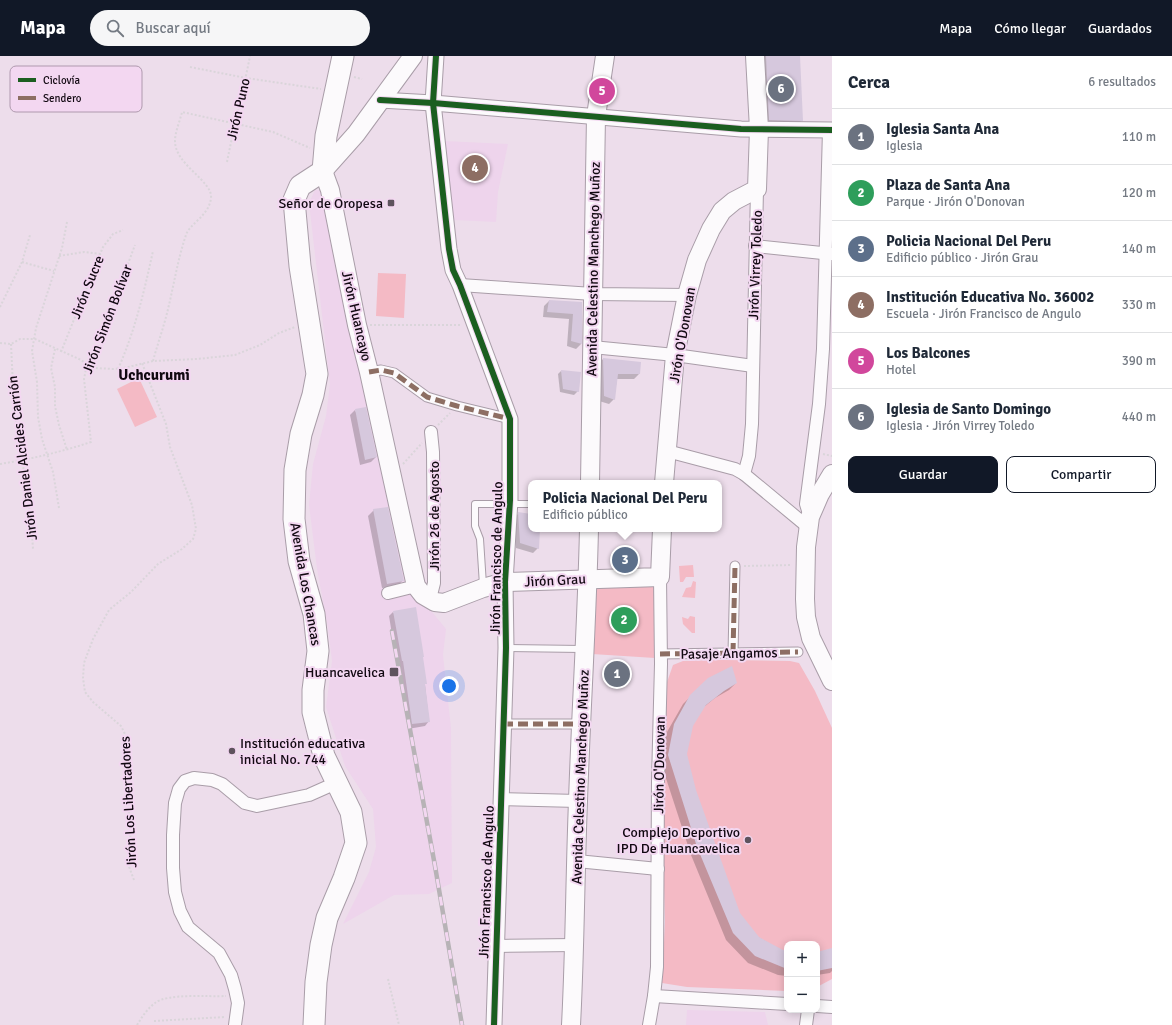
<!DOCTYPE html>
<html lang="es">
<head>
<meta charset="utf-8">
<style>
  :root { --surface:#fff; --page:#f6f6f7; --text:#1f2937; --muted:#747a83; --line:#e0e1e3; --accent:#111827 }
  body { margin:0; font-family:Signika,sans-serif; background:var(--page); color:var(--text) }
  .controls { position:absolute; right:12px; bottom:12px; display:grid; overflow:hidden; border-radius:8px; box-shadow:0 2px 10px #0003 }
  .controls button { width:36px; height:36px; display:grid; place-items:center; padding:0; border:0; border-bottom:1px solid var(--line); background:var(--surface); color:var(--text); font:20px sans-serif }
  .you { position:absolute; left:449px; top:630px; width:14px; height:14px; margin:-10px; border:3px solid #fff; border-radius:50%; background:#1a73e8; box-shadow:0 0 0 6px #1a73e833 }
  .badge { display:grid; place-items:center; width:26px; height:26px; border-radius:50%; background:var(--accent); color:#fff; font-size:13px; font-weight:700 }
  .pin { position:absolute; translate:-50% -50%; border:2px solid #fff; box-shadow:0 1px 4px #0006 }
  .popup { position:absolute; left:528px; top:424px; width:194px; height:52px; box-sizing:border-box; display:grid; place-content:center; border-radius:8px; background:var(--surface); filter:drop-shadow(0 1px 3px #0005); font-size:13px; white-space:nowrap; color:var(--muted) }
  .popup b { font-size:15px; color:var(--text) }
  .popup::after { content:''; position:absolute; left:50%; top:100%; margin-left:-8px; border:8px solid transparent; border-top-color:var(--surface) }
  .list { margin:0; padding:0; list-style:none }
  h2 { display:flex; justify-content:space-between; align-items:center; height:52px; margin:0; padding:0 16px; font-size:17px }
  h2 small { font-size:13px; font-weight:400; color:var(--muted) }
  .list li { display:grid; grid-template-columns:26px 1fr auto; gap:12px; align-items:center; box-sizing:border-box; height:56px; padding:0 16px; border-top:1px solid var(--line) }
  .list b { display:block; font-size:15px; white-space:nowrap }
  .list p { margin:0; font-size:13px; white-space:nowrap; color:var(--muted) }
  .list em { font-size:13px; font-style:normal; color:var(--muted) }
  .actions { display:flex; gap:8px; padding:12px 16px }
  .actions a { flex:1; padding:9px 0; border:1px solid var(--accent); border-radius:8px; text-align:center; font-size:14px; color:var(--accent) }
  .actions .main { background:var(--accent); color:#fff }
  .icon { flex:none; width:22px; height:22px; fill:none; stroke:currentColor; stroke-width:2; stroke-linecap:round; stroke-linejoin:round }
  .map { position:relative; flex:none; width:832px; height:969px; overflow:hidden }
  header { display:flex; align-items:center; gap:24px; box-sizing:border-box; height:56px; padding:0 20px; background:var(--accent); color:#fff }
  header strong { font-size:19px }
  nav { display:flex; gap:22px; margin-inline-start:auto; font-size:14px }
  .search { width:280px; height:36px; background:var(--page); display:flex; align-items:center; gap:10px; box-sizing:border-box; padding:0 14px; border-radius:22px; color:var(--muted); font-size:15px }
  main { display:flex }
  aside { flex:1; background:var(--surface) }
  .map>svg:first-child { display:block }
  .built { fill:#eed4ec }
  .green { fill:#f4bac5 }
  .shadow { fill:#0003 }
  .building { fill:#d6c8dd }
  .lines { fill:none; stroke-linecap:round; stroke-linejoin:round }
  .service-casing { stroke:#a99da8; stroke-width:8 }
  .pedestrian-casing { stroke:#a99da8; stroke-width:11 }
  .minor-casing { stroke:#a99da8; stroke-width:14 }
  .tertiary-casing { stroke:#a99da8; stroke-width:17 }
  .secondary-casing { stroke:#a99da8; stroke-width:20 }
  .trunk-casing { stroke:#a99da8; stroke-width:23 }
  .path { stroke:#dad5da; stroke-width:2; stroke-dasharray:2 2; stroke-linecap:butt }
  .service { stroke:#fcfafc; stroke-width:6 }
  .pedestrian { stroke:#fcfafc; stroke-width:9 }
  .minor { stroke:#fcfafc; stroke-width:12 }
  .tertiary { stroke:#fcfafc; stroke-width:15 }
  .secondary { stroke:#fcfafc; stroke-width:18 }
  .trunk { stroke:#fcfafc; stroke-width:21 }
  .rail-casing { stroke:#b7b3b6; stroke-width:4.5 }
  .rail { stroke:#f3d7f1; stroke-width:3; stroke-dasharray:9; stroke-linecap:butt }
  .quiet { stroke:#8d6e63; stroke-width:5; stroke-dasharray:10 5; stroke-linecap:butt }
  .cycleway-casing { stroke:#f3d7f1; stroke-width:8 }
  .cycleway { stroke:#1b5e20; stroke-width:6 }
  .poi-dot { fill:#5e535d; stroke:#f3d7f1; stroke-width:1.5 }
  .labels { text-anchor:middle; stroke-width:4; stroke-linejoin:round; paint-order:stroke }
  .street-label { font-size:14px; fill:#110811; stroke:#f3d7f1 }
  .poi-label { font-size:14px; fill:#110811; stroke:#f3d7f1; text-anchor:end }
  .neighbourhood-label { font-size:15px; font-weight:bold; fill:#110811; stroke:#f3d7f1 }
  .key { fill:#f3d7f1; stroke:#af99ae; stroke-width:1 }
  .key-label { font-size:11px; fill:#110811 }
</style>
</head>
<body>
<header>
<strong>Mapa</strong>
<div class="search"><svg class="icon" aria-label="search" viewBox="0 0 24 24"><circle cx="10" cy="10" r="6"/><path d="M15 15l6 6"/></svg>Buscar aquí</div>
<nav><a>Mapa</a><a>Cómo llegar</a><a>Guardados</a></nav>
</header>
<main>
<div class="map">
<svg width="832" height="969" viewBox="0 0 832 969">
  <rect width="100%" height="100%" fill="#edddeb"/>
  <g class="built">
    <polygon points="444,85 508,88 498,136 496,166 454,164"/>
    <polygon points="315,134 325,134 409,528 446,573 443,599 451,672 452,827 429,838 394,839 343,868 369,816 376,791 373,753 345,710 326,651 332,605 328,572 317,513 309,449 313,408 326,360 330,328 309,147"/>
    <polygon points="687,954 765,956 768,969 686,969"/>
  </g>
  <g class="green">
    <polygon points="378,217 406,218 404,262 376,260"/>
    <polygon points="139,322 157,361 135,371 117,333"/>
    <polygon points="693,509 694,521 686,521 683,526 680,526 679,510"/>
    <polygon points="693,525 696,526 695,542 682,541 686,532 691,531"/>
    <polygon points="593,528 655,530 655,602 592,598"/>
    <polygon points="690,560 695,561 695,577 692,577 683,568 682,561 688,563"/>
    <polygon points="722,604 790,605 799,607 815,635 832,672 832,923 817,931 817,888 787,888 787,935 687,931 662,927 665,866 662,754 666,629 673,609 683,605"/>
  </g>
  <g class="shadow">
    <polygon points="755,0 799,0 802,64 795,71 762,71"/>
    <polygon points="549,245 581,247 581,288 576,293 567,290 569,263 543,261 544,250"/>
    <polygon points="603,303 640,307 639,318 634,323 617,323 614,343 609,348 599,345 598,308"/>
    <polygon points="561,315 578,335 574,339 560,336 558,318"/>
    <polygon points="355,354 376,401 371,406 360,409 350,359"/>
    <polygon points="374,454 403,524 398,530 382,532 368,460"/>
    <polygon points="519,457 531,459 531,473 538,473 538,492 533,497 516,492 514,462"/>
    <polygon points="393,556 422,602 429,665 425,670 408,673 398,609 397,609 389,560"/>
    <polygon points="708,623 736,627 729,634 715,642 704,651 692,670 686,699 695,734 739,858 758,881 783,895 787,896 787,920 778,919 748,907 726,884 691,799 661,707 667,676 683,648"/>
    <polygon points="817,897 832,897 832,915 830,917 817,919"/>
  </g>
  <g class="building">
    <polygon points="766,0 800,0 803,65 769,64"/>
    <polygon points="549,244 582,246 582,288 571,285 573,258 547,256"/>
    <polygon points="603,302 641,306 640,318 618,318 615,344 604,340"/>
    <polygon points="561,314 581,316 579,336 563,333"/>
    <polygon points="366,351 377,401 365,404 355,353"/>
    <polygon points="388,451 404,525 387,528 373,453"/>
    <polygon points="518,456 531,458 531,473 540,473 539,493 520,487"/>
    <polygon points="416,551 424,601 423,601 427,628 425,628 430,666 412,668 403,605 402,605 393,555"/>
    <polygon points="732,610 737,627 724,635 706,649 693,670 687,698 696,734 740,857 759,881 783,894 787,895 787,913 755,900 733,877 697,791 668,699 674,668 690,639 708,622"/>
    <polygon points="832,892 832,912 817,915 817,896"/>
  </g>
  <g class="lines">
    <defs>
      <g id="service">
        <polyline points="483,529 480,483 475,470 475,448 531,448"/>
        <polyline points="506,592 582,593"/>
      </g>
      <g id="pedestrian">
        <polyline points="369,316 381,314 394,317 427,341 457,350 510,363"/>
        <polyline points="733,597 735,510"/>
        <polyline points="660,598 798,596"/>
        <polyline points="503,668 582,668"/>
      </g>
      <g id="minor">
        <polyline points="755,190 832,198"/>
        <polyline points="460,229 593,238 687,239"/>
        <polyline points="592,291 675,299 753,310"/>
        <polyline points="667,395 735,413 744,418 808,471"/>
        <polyline points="744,418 749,400 752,368 757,133"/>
        <polyline points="810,461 806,448 819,348 823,293 829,74"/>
        <polyline points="388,537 416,530"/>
        <polyline points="430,543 434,527 433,396 431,376"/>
        <polyline points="501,743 578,745"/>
        <polyline points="577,805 658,813"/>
        <polyline points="497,890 575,889"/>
        <polyline points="654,940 787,948"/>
        <polyline points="817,950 832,951"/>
        <polyline points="235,969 238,947 235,933 231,919 219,897 188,871 180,855 175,836 173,812 173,779 175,747 179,733 185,725 194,722 212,724 222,728 245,747 257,750 309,739 336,727"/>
        <polyline points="649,969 654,940 657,911 658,725 661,608 660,521"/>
        <polyline points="806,969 808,954"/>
      </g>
      <g id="tertiary">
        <polyline points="436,0 433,47 449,193 453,214 460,229 510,363 510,444 505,526 506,592 494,969"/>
        <polyline points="380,44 433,47 741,73 832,74"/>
      </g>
      <g id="secondary">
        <polyline points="413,0 356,78 323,115 330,134 357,269 369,316 416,530 423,539 435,546 444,547 483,532 505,526 660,521 662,473"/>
        <polyline points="832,418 820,438 810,461 806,491 805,543 806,561 811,582 832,625"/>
        <polyline points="590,427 596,60 605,0"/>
        <polyline points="664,427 675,299 687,239 697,204 711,173 722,155 734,145 757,133 759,73 755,0"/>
        <path d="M571,969C575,894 575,820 578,745C581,654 587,564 589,473"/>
      </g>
      <polyline id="trunk" points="314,969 316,926 321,889 327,862 344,822 356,787 351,756 324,700 313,656 313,634 318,595 314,558 299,505 294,463 295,414 301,378 313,339 317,318 300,210 294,144 300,130 323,115 326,80 343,0"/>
    </defs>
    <use href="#service" class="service-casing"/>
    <use href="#pedestrian" class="pedestrian-casing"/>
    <use href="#minor" class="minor-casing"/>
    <use href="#tertiary" class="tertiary-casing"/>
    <use href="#secondary" class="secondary-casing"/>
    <use href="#trunk" class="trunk-casing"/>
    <g class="path">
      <polyline points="190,11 246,22 321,33"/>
      <polyline points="354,21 362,23"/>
      <path d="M227,106C234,70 243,36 250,0"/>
      <polyline points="59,200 84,196 101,198"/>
      <polyline points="22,206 54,215"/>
      <polyline points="0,251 22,206 30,179"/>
      <polyline points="370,269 462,269"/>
      <polyline points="0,287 11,288 20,283 35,283 79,303 94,312 113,313 124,312 153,305 197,303 235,299 260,289 279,277 295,271"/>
      <polyline points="11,288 14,351 31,462 33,493"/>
      <polyline points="55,293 51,312 55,331 55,350 59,369 67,394"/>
      <polyline points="61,296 103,191 113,178 123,174"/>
      <path d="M153,305C157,290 162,276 166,261C173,235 177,205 186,179C190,167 209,160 211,142C213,125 175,109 175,85C175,76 180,65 182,56L273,76L310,92"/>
      <path d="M118,313C135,275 144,236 153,195"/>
      <polyline points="438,369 450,357"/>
      <polyline points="823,398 832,400"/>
      <path d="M0,408C31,403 61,396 91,386L84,323L87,308L106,267L135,189"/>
      <polyline points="403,408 422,387"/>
      <polyline points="59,452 53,416 42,383 38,361 37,326 32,295 36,272 62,192 67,166"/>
      <polyline points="744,510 792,509"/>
      <polyline points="134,824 128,808 131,774 126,727 127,689 125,678 121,670 93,646 85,636 83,622 84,607 93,583 109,554 131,536 158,508 182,493 193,483 196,473 192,449 170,391 166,368 142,307"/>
      <polyline points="388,923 399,969"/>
      <polyline points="154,965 225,961"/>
      <path d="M137,969C142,961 147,953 155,947C167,937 209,941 226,940"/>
    </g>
    <use href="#service" class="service"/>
    <use href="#pedestrian" class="pedestrian"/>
    <use href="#minor" class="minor"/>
    <use href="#tertiary" class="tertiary"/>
    <use href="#secondary" class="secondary"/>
    <use href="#trunk" class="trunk"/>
    <defs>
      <polyline id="rail" points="392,575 435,810 462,969"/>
    </defs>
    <use href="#rail" class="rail-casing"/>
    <use href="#rail" class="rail"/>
    <g class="quiet">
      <polyline points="369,316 381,314 394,317 427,341 457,350 510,363"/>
      <polyline points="733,597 735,510"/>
      <polyline points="660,598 798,596"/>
      <polyline points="503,668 582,668"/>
    </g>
    <defs>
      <g id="cycleway">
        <polyline points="436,0 433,47 449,193 453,214 460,229 510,363 510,444 505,526 506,592 494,969"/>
        <polyline points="380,44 433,47 741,73 832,74"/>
      </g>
    </defs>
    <use href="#cycleway" class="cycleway-casing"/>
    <use href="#cycleway" class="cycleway"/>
  </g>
  <g class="poi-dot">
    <rect x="387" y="143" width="8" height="8" rx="2"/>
    <rect x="389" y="611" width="10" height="10" rx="2"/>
    <circle cx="232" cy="695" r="4"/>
    <circle cx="748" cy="784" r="4"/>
  </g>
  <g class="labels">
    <g class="street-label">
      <text transform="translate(238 53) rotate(-77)" y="5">Jirón Puno</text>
      <text transform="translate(755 209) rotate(-88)" y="5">Jirón Virrey Toledo</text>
      <text transform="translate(593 213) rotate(-89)" y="5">Avenida Celestino Manchego Muñoz</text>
      <text transform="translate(87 231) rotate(-68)" y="5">Jirón Sucre</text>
      <text transform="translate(357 260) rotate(77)" y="5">Jirón Huancayo</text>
      <text transform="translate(107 263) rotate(-69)" y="5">Jirón Simón Bolívar</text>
      <text transform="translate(682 279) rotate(-80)" y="5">Jirón O'Donovan</text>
      <text transform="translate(22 402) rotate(-97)" y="5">Jirón Daniel Alcides Carrión</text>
      <text transform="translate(434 460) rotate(-90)" y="5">Jirón 26 de Agosto</text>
      <text transform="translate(496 502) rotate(-89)" y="5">Jirón Francisco de Angulo</text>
      <text transform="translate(555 524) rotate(-3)" y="5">Jirón Grau</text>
      <text transform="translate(306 528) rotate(80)" y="5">Avenida Los Chancas</text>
      <text transform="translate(729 597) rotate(-1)" y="5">Pasaje Angamos</text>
      <text transform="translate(659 709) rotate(-89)" y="5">Jirón O'Donovan</text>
      <text transform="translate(580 721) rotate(-88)" y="5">Avenida Celestino Manchego Muñoz</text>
      <text transform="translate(128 746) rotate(-93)" y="5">Jirón Los Libertadores</text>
      <text transform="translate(486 826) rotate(-88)" y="5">Jirón Francisco de Angulo</text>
    </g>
    <g class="poi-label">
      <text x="383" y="152">Señor de Oropesa</text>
      <text x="385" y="621">Huancavelica</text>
      <text x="240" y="692" text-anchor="start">Institución educativa<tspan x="240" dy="16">inicial No. 744</tspan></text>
      <text x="740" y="781">Complejo Deportivo<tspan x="740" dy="16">IPD De Huancavelica</tspan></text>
    </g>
    <g class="neighbourhood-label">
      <text x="154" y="324">Uchcurumi</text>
    </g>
  </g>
  <rect x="10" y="10" width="132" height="46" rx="6" class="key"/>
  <rect x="18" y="22" width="18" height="4" fill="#1b5e20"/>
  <rect x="18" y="40" width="18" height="4" fill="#8d6e63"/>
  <g class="key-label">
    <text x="43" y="28">Ciclovía</text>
    <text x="43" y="46">Sendero</text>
  </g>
</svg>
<div class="controls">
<button>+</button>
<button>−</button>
</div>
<div class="you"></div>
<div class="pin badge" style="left:617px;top:618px;background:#6b7280">1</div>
<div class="pin badge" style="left:624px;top:564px;background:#2e9e5b">2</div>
<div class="pin badge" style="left:625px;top:504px;background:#5c6f8a">3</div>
<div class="popup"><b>Policia Nacional Del Peru</b>Edificio público</div>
<div class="pin badge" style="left:475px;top:112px;background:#8d6e63">4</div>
<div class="pin badge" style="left:602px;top:35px;background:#d1479c">5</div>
<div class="pin badge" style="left:781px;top:33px;background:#6b7280">6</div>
</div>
<aside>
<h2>Cerca<small>6 resultados</small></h2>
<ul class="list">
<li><span class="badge" style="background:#6b7280">1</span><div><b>Iglesia Santa Ana</b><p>Iglesia</p></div><em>110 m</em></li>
<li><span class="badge" style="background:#2e9e5b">2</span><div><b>Plaza de Santa Ana</b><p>Parque · Jirón O'Donovan</p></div><em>120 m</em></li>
<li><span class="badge" style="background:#5c6f8a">3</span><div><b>Policia Nacional Del Peru</b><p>Edificio público · Jirón Grau</p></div><em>140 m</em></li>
<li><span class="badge" style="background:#8d6e63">4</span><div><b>Institución Educativa No. 36002</b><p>Escuela · Jirón Francisco de Angulo</p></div><em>330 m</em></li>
<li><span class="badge" style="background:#d1479c">5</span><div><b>Los Balcones</b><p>Hotel</p></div><em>390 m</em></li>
<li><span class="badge" style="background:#6b7280">6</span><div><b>Iglesia de Santo Domingo</b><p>Iglesia · Jirón Virrey Toledo</p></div><em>440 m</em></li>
</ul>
<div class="actions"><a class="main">Guardar</a><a>Compartir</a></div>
</aside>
</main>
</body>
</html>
